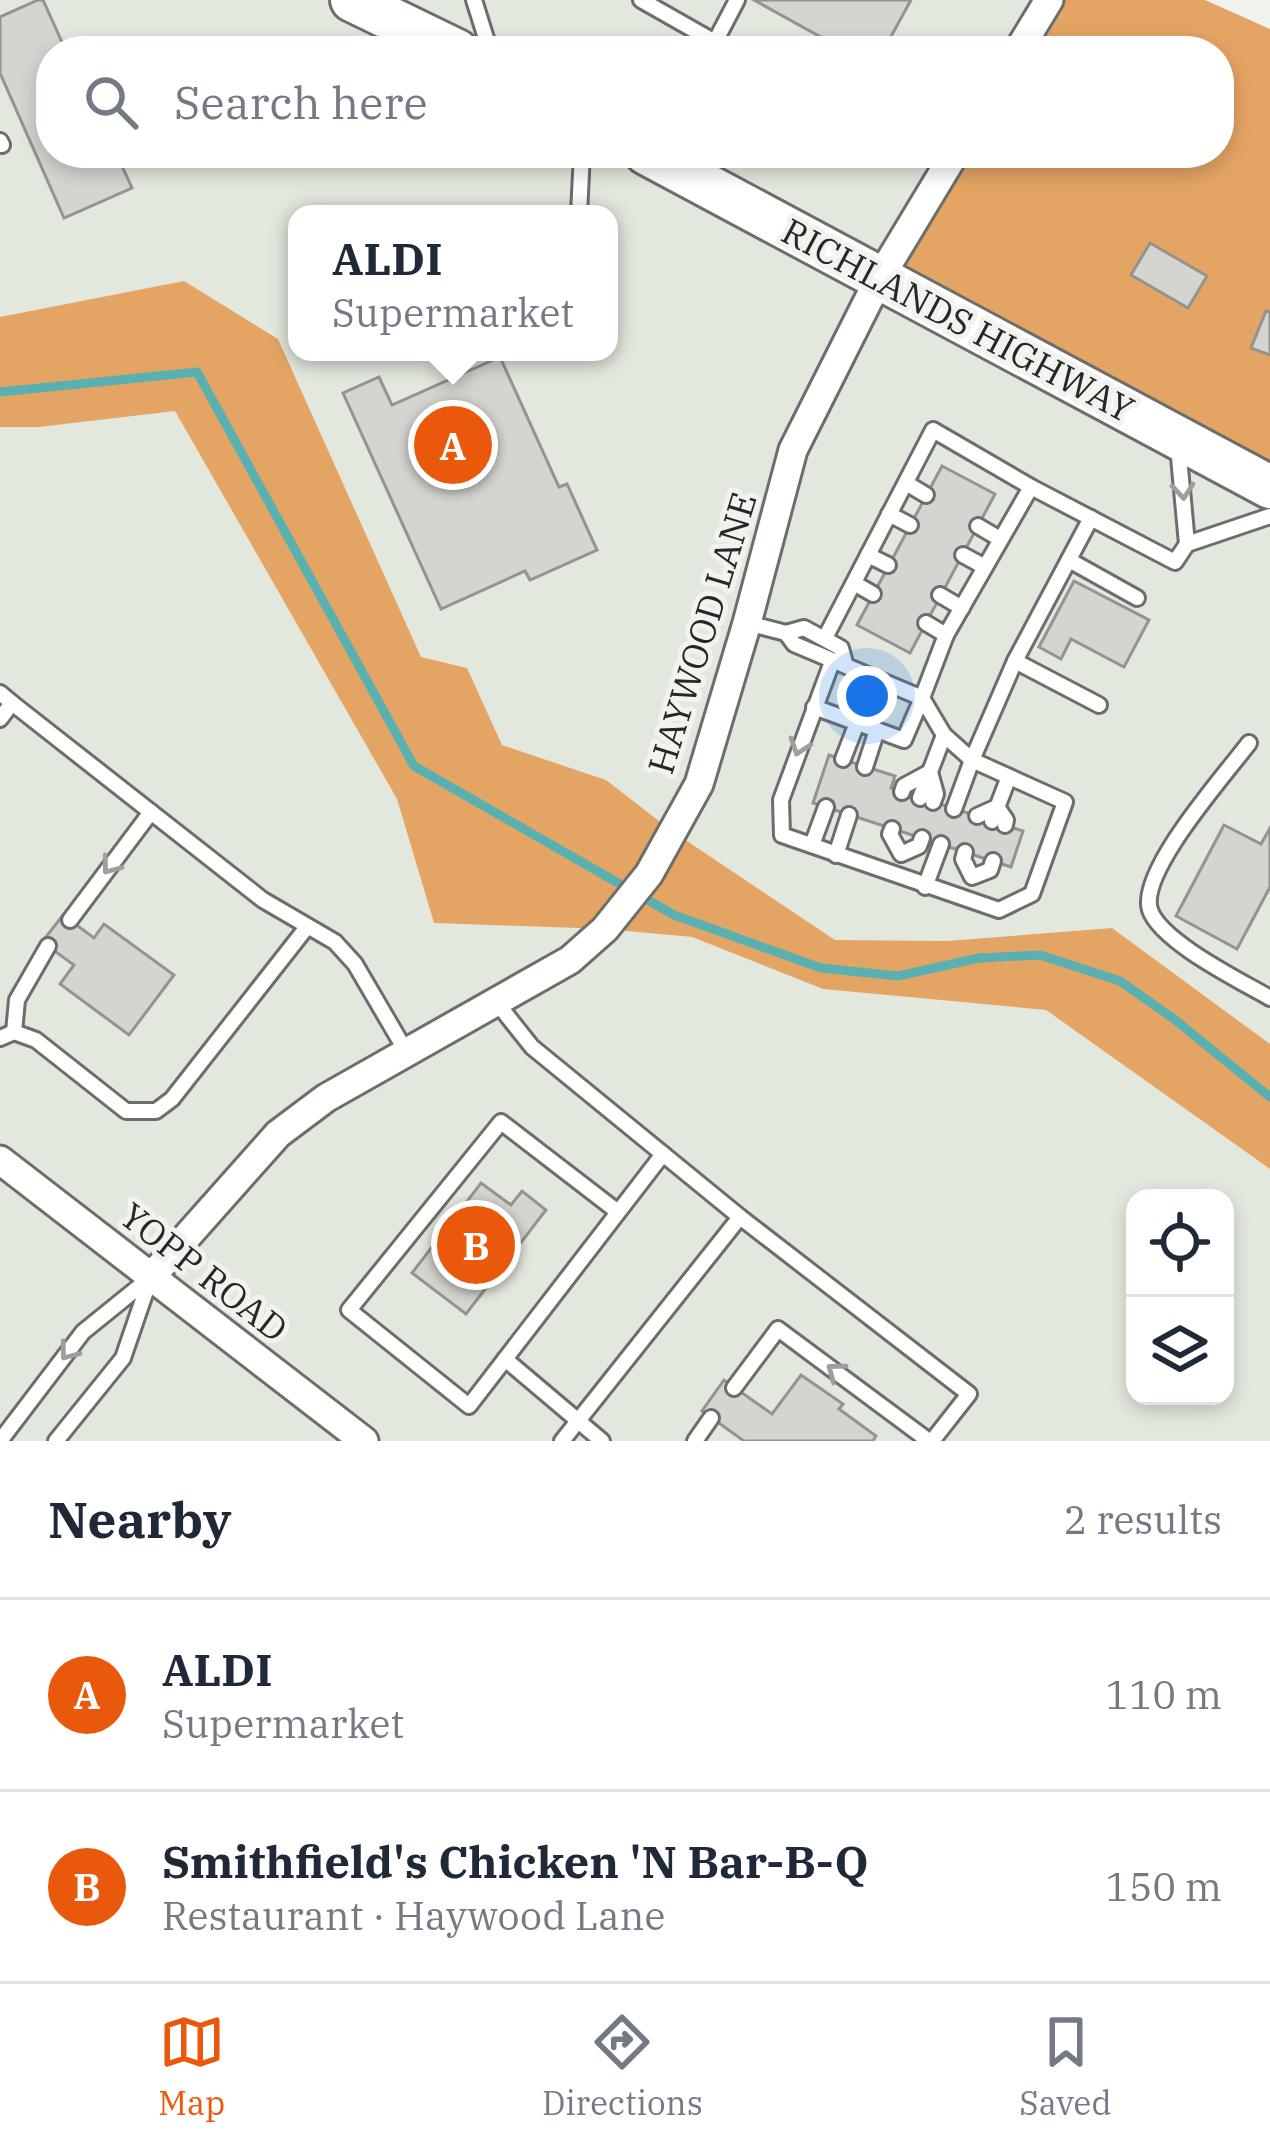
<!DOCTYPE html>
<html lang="en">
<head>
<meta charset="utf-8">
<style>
  :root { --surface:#fff; --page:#f6f6f7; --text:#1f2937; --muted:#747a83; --line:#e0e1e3; --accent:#ea580c }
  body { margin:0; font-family:"IBM Plex Serif",serif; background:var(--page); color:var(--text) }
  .controls { position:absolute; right:36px; bottom:36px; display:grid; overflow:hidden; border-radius:24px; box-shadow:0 6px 18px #0003 }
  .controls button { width:108px; height:108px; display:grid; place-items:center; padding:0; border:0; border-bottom:3px solid var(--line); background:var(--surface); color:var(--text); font:60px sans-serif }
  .you { position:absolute; left:867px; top:696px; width:42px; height:42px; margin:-30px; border:9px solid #fff; border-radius:50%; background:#1a73e8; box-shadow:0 0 0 18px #1a73e833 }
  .badge { display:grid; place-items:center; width:78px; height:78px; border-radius:50%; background:var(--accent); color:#fff; font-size:39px; font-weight:700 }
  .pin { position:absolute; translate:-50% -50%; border:6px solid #fff; box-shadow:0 3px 12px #0006 }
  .popup { position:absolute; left:288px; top:205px; width:330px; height:156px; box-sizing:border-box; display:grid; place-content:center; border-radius:24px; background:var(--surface); filter:drop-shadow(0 3px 9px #0005); font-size:39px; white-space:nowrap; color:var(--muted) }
  .popup b { font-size:45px; color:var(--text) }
  .popup::after { content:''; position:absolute; left:50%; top:100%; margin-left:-24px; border:24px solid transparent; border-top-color:var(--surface) }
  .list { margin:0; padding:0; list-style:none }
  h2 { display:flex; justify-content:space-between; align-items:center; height:156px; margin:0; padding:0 48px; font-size:51px }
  h2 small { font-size:39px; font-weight:400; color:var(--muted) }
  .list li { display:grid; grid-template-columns:78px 1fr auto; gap:36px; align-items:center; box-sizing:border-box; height:192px; padding:0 48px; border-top:3px solid var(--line) }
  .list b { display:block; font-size:45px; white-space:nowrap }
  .list p { margin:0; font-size:39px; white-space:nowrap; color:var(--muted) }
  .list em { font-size:39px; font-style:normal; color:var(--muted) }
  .icon { flex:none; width:66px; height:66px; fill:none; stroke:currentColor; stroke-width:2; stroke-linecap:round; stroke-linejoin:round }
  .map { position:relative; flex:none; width:1270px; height:1441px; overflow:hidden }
  .search { position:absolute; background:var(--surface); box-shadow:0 6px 18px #0003; left:36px; right:36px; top:36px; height:132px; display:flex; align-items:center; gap:30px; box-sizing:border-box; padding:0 42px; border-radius:48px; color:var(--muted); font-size:45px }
  .sheet { height:540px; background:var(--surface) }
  nav { display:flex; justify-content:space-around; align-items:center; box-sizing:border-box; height:168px; border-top:3px solid var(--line); background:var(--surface); font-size:33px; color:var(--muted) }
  nav a { display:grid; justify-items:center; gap:6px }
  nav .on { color:var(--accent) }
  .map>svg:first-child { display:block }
  .built { fill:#e3e8de; fill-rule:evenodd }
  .forest { fill:#e4a464 }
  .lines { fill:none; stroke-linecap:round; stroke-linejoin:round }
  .stream { stroke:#59b0b1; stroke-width:9 }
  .building { fill:#d4d4d0; stroke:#949390; stroke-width:3 }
  .service-casing { stroke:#6c6e6b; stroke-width:20 }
  .minor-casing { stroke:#6c6e6b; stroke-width:33 }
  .primary-casing { stroke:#6c6e6b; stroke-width:48 }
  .service { stroke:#fff; stroke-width:14 }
  .minor { stroke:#fff; stroke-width:27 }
  .primary { stroke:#fff; stroke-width:42 }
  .oneway { stroke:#9e9e9d }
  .labels { text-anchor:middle; stroke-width:10; stroke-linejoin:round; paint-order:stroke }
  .street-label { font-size:36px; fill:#272826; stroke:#f1f3ef }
</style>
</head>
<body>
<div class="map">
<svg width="1270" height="1441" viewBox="0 0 1270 1441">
  <rect width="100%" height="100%" fill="#f1f3ef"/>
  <g class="built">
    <path d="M0,0H1049L1017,51H51V153H955L1270,487V1044L1112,928L947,941L835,940L672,831L606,780L502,745L467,668L421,657L278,339L184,282L0,317ZM297,214H609V352H297Z"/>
    <path d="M175,410L397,799L434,923L605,929L692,937L823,989L1046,1010L1270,1169V1441H0V427H39ZM1135,1198H1225V1396H1135Z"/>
  </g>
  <g class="forest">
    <polygon points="1049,0 1205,0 1270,29 1270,487 879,279 955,153 1219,153 1219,51 1018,51"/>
    <polygon points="184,281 278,339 421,657 467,668 502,745 606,780 672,831 835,940 947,941 1112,928 1270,1044 1270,1169 1046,1010 823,989 692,937 605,929 434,923 397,799 175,411 39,427 0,427 0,317"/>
  </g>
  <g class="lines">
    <polyline class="stream" points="0,392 197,372 414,766 674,915 821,968 898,976 979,958 1040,955 1120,981 1174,1019 1270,1097"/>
  </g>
  <g class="building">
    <polygon points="38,0 43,0 66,51 51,51 51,153 116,153 132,188 64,218 0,73 0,17"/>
    <polygon points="754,0 911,0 883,51 846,51"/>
    <polygon points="1150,243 1207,276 1188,308 1131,275"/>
    <polygon points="1266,311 1270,312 1270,355 1251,348"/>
    <polygon points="500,357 559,487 567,484 597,550 530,580 525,571 441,609 343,393 379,377 392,405"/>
    <polygon points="942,466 995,494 910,653 857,625"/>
    <polygon points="1074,581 1149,620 1124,667 1071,639 1061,659 1039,647"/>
    <polygon points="829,755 895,776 891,788 1023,831 1011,867 813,803"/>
    <polygon points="1224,825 1261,844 1270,828 1270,887 1237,949 1176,916"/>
    <polygon points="63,915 94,938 104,924 174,975 129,1035 60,984 74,965 42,942"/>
    <polygon points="481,1183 511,1205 522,1191 546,1210 466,1314 412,1273"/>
    <polygon points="801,1375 843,1404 839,1409 876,1436 873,1441 744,1441 702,1411 724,1380 772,1414"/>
  </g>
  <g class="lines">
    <defs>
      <g id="service">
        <polyline points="474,0 490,51"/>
        <polyline points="641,0 715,42 737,0"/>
        <polyline points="0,141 2,145"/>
        <polyline points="579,214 582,153"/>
        <polyline points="906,483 926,495"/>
        <polyline points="1031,487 1175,562 1187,544 1178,446"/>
        <polyline points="889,514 910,525"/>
        <polyline points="978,526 1000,539"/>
        <polyline points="1187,544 1270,516"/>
        <polyline points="868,555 888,565"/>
        <polyline points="963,555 985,567"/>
        <polyline points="1069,560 1137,598"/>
        <polyline points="854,583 873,594"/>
        <polyline points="940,595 962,608"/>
        <polyline points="747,623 786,633 804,628 841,648 845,663"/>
        <polyline points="926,623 946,635"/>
        <polyline points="786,633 794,644 922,698 946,635 1031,487 933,430 825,638"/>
        <polyline points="1015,661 1099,705"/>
        <polyline points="832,662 781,800 782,835 999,910 1032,894 1065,802 972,760 954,809"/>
        <polyline points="0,693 12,703 0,719"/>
        <polyline points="922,698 944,735 972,760 1015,661 1091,518"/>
        <polyline points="12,703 263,900 335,942 355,964 407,1053"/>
        <polyline points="814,707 904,740 922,698"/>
        <path d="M1249,743C1225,775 1138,872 1150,910C1161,942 1241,981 1270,998"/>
        <polyline points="843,759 857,723"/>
        <polyline points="865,767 877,730"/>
        <polyline points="902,792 904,786 930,772 936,794 933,802"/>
        <polyline points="920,798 944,735"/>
        <polyline points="977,816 997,807 1006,820 1005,825"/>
        <polyline points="992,821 1008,779"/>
        <polyline points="892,829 890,834 901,854 919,846 922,838"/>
        <polyline points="812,845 826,807"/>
        <polyline points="965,852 963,859 972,877 990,870 993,861"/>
        <polyline points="836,855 849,815"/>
        <polyline points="925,887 941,844"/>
        <polyline points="70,920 151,812"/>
        <polyline points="497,1003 532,1047 740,1217 969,1394 932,1441"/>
        <polyline points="14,1032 17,1000 48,946"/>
        <polyline points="0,1038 14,1032 36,1040 126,1111 156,1111 172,1099 307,927"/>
        <polyline points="618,1212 501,1122 349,1310 469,1406 663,1154"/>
        <polyline points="505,1359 602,1441"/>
        <polyline points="734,1388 778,1329 929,1441"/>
        <polyline points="0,1441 83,1332 151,1277"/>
        <polyline points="56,1441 123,1358 149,1282"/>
        <polyline points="562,1441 740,1217"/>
        <polyline points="695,1441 711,1418"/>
      </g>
      <g id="minor">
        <polyline points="1018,51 1049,0"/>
        <polyline points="0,1160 364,1441"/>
        <polyline points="151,1277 278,1134 326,1098 570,960 605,929 649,874 699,784 747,623 793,450 879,279 955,153"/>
      </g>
      <g id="primary">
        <polyline points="352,0 457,51"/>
        <polyline points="646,153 1270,487"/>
      </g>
    </defs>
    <use href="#service" class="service-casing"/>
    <use href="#minor" class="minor-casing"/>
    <use href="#primary" class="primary-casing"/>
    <use href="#service" class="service"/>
    <use href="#minor" class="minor"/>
    <use href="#primary" class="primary"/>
  </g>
  <defs><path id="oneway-chevron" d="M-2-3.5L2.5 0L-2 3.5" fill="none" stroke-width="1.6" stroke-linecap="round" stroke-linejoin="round" transform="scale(3)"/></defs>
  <g class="oneway">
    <use href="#oneway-chevron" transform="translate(1183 491) rotate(85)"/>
    <use href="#oneway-chevron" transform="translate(799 747) rotate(109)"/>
    <use href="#oneway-chevron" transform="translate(110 866) rotate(127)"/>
    <use href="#oneway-chevron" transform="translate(68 1352) rotate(127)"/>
    <use href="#oneway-chevron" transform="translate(835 1371) rotate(-143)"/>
  </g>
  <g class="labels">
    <g class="street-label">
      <text transform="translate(958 320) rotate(28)" y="13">RICHLANDS HIGHWAY</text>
      <text transform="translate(702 633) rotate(-73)" y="13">HAYWOOD LANE</text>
      <text transform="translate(204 1272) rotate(38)" y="13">YOPP ROAD</text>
    </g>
  </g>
</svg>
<div class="controls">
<button><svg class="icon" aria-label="locate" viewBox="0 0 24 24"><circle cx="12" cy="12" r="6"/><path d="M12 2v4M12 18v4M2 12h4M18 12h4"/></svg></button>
<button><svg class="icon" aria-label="layers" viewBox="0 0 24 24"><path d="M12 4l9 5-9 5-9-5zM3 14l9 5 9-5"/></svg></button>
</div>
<div class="you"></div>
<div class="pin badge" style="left:453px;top:445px">A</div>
<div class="popup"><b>ALDI</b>Supermarket</div>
<div class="pin badge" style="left:476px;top:1245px">B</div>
<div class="search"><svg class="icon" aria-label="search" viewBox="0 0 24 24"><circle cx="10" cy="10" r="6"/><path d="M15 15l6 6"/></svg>Search here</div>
</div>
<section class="sheet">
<h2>Nearby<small>2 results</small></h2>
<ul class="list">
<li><span class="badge">A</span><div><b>ALDI</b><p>Supermarket</p></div><em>110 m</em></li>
<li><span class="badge">B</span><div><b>Smithfield's Chicken 'N Bar-B-Q</b><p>Restaurant · Haywood Lane</p></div><em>150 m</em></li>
</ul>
</section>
<nav>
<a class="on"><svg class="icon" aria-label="map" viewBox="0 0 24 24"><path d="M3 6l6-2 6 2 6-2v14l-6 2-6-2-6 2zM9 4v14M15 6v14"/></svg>Map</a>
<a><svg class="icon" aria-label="directions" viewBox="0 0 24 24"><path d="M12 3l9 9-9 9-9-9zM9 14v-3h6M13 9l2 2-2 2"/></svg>Directions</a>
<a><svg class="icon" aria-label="saved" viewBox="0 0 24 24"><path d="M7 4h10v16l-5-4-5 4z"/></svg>Saved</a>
</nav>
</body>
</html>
